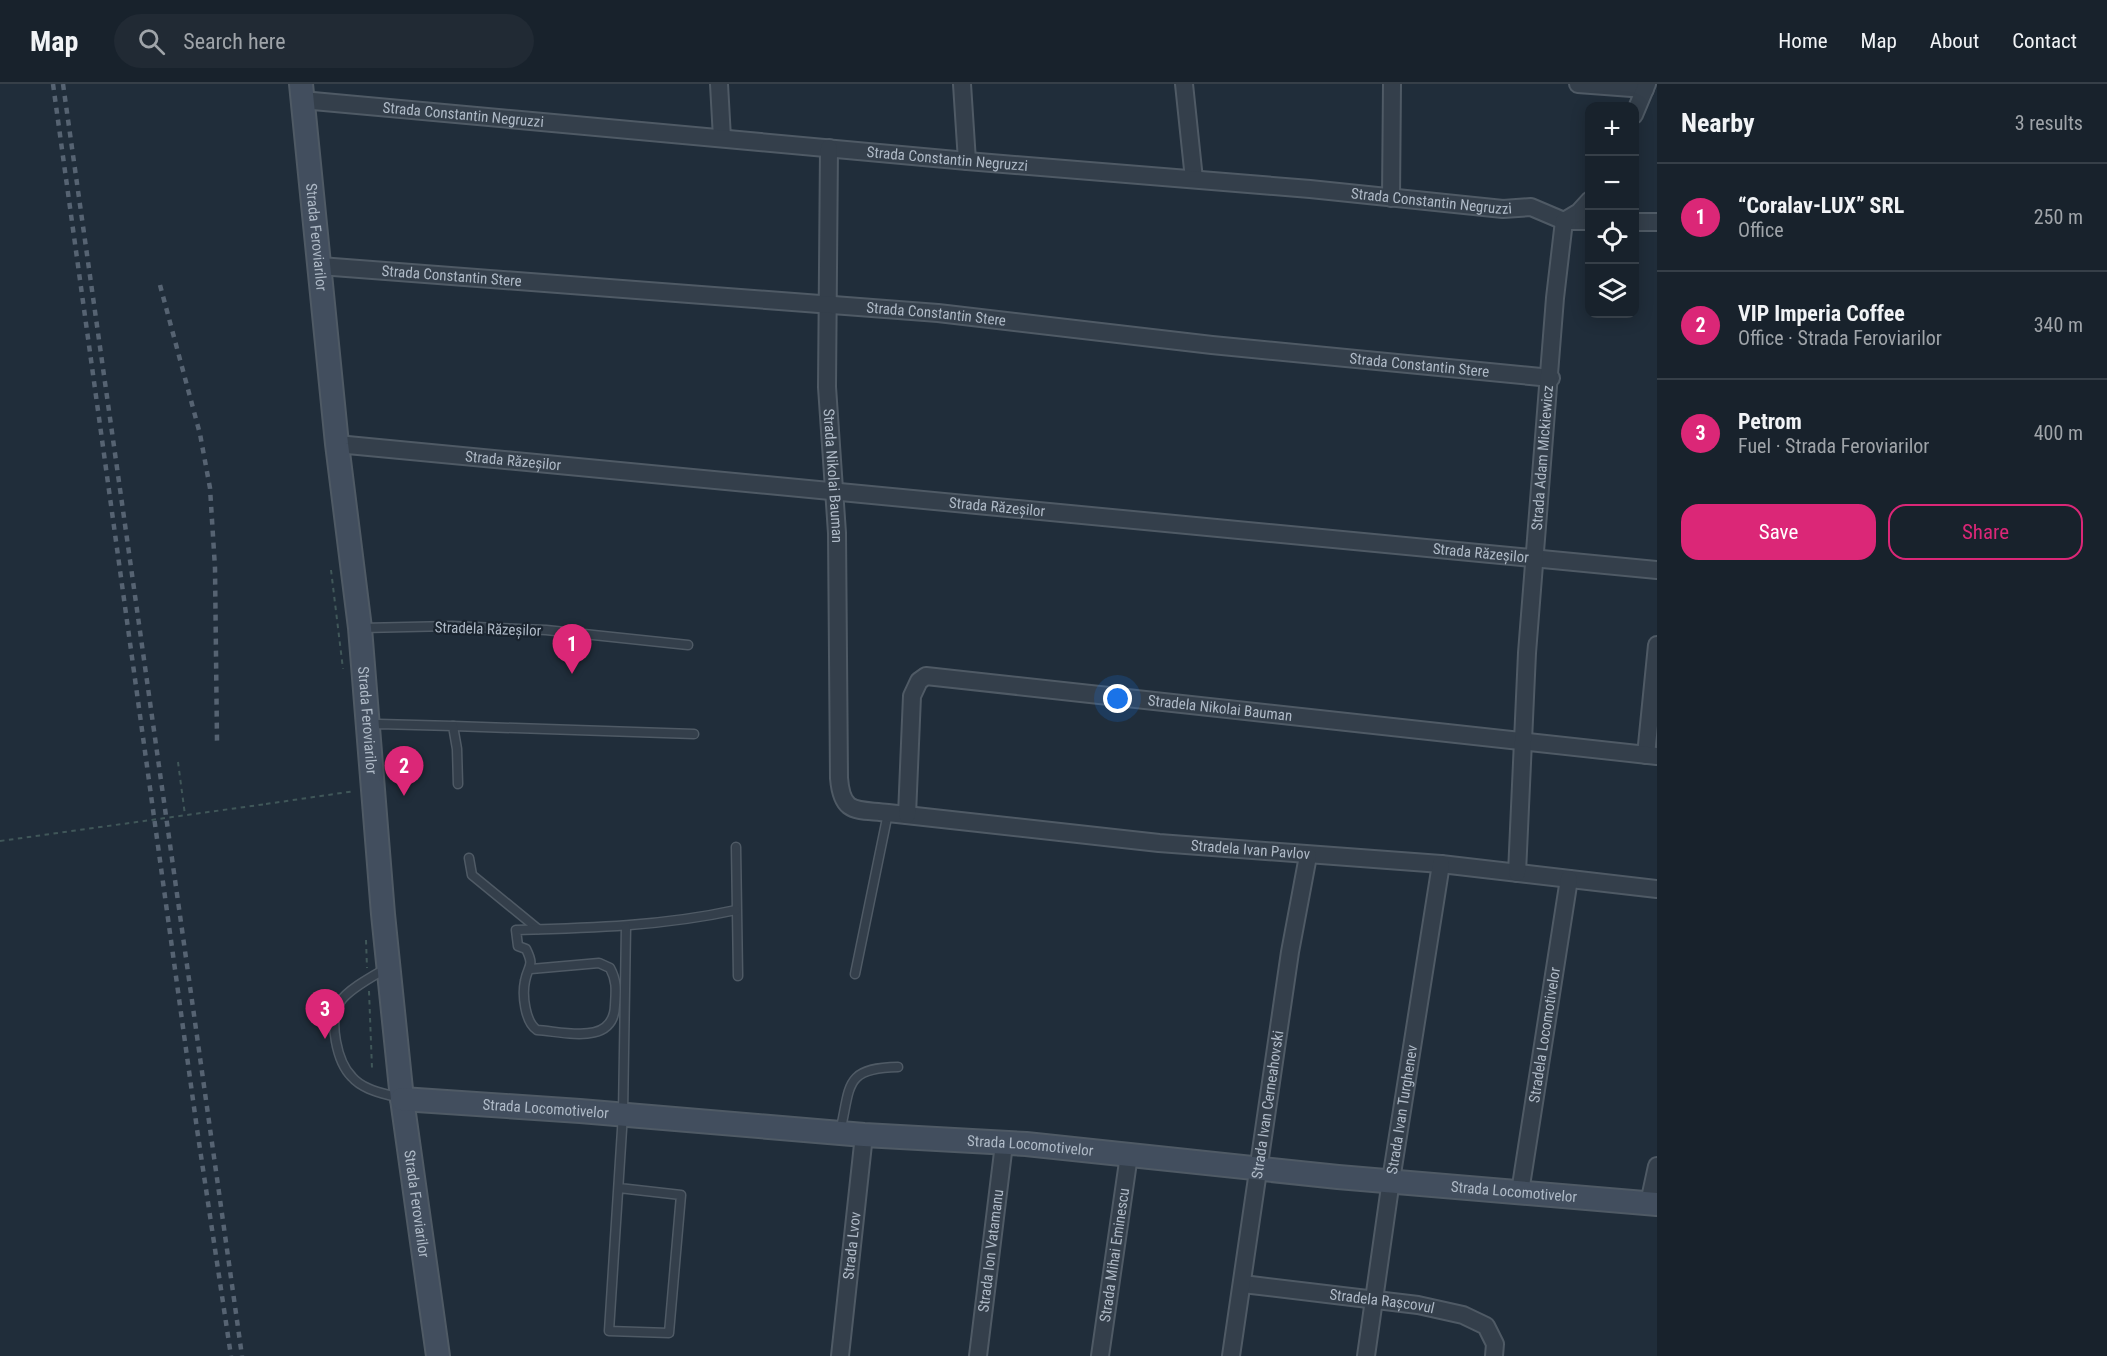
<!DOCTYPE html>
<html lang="en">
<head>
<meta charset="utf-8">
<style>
  :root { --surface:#18222c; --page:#212a34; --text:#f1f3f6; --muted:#9fa4a9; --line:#363f48; --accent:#db2777 }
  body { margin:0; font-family:"Roboto Condensed",sans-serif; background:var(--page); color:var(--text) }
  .controls { position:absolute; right:18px; top:18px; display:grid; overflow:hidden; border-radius:12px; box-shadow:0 3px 15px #0003 }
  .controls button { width:54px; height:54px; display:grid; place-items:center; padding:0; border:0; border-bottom:2px solid var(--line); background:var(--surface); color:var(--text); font:30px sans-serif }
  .you { position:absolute; left:1118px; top:615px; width:21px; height:21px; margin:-15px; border:4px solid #fff; border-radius:50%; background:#1a73e8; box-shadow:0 0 0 9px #1a73e833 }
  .badge { display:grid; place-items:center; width:39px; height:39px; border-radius:50%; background:var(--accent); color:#fff; font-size:20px; font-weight:700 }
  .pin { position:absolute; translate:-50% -50px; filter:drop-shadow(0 2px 3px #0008) }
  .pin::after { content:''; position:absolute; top:32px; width:21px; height:18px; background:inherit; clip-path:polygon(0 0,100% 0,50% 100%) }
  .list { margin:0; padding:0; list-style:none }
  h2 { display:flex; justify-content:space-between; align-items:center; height:78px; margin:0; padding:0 24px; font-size:26px }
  h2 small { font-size:20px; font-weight:400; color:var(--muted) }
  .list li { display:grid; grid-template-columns:39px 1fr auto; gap:18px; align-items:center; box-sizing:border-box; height:108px; padding:0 24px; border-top:2px solid var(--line) }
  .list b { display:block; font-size:22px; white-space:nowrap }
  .list p { margin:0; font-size:20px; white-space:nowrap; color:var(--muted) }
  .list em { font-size:20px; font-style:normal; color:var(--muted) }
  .actions { display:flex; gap:12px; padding:18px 24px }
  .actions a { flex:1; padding:14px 0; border:2px solid var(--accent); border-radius:18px; text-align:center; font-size:21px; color:var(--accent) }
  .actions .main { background:var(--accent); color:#fff }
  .icon { flex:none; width:33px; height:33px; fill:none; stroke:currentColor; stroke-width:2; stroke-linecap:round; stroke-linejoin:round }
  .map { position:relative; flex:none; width:1657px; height:1272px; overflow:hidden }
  header { display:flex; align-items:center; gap:36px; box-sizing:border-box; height:84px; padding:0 30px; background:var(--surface); border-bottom:2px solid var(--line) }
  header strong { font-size:28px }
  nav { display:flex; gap:33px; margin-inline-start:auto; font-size:21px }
  .search { width:420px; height:54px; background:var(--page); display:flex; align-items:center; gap:15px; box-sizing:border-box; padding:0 21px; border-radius:33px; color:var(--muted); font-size:22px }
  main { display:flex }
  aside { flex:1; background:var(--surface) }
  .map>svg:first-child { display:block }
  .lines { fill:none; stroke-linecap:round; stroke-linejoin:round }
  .lane-casing { stroke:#4f5a65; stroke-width:11 }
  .street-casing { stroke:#4f5a65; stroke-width:20 }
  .secondary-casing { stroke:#4f5a65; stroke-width:26 }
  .path { stroke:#405759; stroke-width:2; stroke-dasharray:4.5 4.5; stroke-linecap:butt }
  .lane { stroke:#343f4b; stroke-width:8 }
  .street { stroke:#343f4b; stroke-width:16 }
  .secondary { stroke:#424e5e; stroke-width:22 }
  .rail { stroke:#566372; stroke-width:4.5; stroke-dasharray:6 6; stroke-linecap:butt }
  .path-bridge { stroke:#405759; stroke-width:2; stroke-dasharray:4.5 4.5; stroke-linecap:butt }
  .labels { text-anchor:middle; stroke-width:4.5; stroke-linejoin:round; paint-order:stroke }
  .street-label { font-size:15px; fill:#afbac7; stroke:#1a242f }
</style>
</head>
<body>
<header>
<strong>Map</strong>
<div class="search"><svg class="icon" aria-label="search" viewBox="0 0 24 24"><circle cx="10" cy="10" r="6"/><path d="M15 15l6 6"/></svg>Search here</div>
<nav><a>Home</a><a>Map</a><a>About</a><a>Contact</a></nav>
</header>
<main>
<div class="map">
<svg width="1657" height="1272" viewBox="0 0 1657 1272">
  <rect width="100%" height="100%" fill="#202d3a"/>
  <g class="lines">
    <defs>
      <g id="lane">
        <polyline points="362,544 452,542 546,546 688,561"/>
        <polyline points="453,642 694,650"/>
        <polyline points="369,643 379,640 453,642 457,665 458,700"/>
        <polyline points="736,763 738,892"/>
        <polyline points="469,774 472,791 538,845"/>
        <path d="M385,885C373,892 347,906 340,918C328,937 337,978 352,993C363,1006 383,1009 399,1014"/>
        <path d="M531,885L599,879L610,884C617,897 616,906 615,921C614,962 566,948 537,946C525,938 522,911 525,897C528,881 535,883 526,865L518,862L516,846C591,844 663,842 736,826"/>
        <polyline points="855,890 888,729"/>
        <path d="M840,1048C851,1002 843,984 898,983"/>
        <polyline points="619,1104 681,1111 669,1249 609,1247 623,1030 626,843"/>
      </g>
      <g id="street">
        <polyline points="719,0 722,54"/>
        <polyline points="962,0 967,77"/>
        <polyline points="1184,0 1194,95"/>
        <polyline points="1578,0 1645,5"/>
        <path id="s1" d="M302,16L967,77L1310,105L1503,125L1531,123L1564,137H1590"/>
        <polyline points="1634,31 1647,0"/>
        <path id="s2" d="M829,64L827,303L837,449L839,694C842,731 856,725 888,729L1159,759L1441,780L1657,805"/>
        <polyline points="1391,114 1392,0"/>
        <polyline points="1634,138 1657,138"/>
        <path id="s3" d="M320,182L938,229L1212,261L1551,294"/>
        <path id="s4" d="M337,360L1657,486"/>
        <polyline points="1646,671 1657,561"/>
        <path id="s5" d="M907,731L912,612L919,597L926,592L1657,672"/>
        <path id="s6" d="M1517,789L1527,569L1555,214L1564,137L1579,128L1590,116"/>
        <path id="s7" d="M1520,1108L1569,795"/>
        <polyline points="1649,1119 1657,1082"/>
        <path id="s8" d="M1243,1200L1418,1221L1463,1231L1486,1242L1495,1260L1494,1272"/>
        <path id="s9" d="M840,1272L864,1051"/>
        <path id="s10" d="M978,1272L1004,1060"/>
        <path id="s11" d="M1100,1272L1129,1071"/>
        <path id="s12" d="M1231,1272L1290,868L1308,772"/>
        <path id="s13" d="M1366,1272L1391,1096L1441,780"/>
      </g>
      <g id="secondary">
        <path id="s14" d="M301,0L337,360L360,544L383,830L402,1015L438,1272"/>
        <path id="s15" d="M402,1015L580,1027L864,1051L1026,1060L1338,1093L1657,1120"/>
      </g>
    </defs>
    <use href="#lane" class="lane-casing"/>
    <use href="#street" class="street-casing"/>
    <use href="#secondary" class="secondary-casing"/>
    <g class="path">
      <polyline points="331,486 343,585"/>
      <polyline points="178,678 185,731"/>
      <polyline points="266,720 355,707"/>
      <polyline points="366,856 367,884"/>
      <polyline points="369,907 372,984"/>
    </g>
    <use href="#lane" class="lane"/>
    <use href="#street" class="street"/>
    <use href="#secondary" class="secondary"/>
    <g class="rail">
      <polyline points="53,0 197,1045 231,1272"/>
      <polyline points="63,0 242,1272"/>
      <polyline points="160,201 200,350 210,404 215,484 217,657"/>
    </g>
    <polyline class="path-bridge" points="0,757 266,720"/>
  </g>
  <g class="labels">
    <g class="street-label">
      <text dy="5" stroke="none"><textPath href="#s1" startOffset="162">Strada Constantin Negruzzi</textPath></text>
      <text dy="5" stroke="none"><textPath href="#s1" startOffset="648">Strada Constantin Negruzzi</textPath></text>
      <text dy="5" stroke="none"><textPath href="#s1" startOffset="1134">Strada Constantin Negruzzi</textPath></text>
      <text dy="5" stroke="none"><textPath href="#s14" startOffset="154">Strada Feroviarilor</textPath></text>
      <text dy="5" stroke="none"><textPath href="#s3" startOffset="132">Strada Constantin Stere</textPath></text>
      <text dy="5" stroke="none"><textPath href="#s3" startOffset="618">Strada Constantin Stere</textPath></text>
      <text dy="5" stroke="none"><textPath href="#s3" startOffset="1104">Strada Constantin Stere</textPath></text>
      <text dy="5" stroke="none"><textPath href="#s6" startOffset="416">Strada Adam Mickiewicz</textPath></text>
      <text dy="5" stroke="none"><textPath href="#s4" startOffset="177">Strada Răzeșilor</textPath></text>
      <text dy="5" stroke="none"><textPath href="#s2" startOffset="328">Strada Nikolai Bauman</textPath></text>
      <text dy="5" stroke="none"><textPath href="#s4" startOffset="663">Strada Răzeșilor</textPath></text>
      <text dy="5" stroke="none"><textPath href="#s4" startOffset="1149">Strada Răzeșilor</textPath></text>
      <text transform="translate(488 545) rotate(2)" y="5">Stradela Răzeșilor</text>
      <text dy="5" stroke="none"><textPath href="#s5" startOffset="440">Stradela Nikolai Bauman</textPath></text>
      <text dy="5" stroke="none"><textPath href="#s14" startOffset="640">Strada Feroviarilor</textPath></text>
      <text dy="5" stroke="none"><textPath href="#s2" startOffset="1065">Stradela Ivan Pavlov</textPath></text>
      <text dy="5" stroke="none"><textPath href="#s7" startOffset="159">Stradela Locomotivelor</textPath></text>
      <text dy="5" stroke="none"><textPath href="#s12" startOffset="254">Strada Ivan Cerneahovski</textPath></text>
      <text dy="5" stroke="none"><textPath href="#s15" startOffset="144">Strada Locomotivelor</textPath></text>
      <text dy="5" stroke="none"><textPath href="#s13" startOffset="249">Strada Ivan Turghenev</textPath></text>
      <text dy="5" stroke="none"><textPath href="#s15" startOffset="630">Strada Locomotivelor</textPath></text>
      <text dy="5" stroke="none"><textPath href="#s15" startOffset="1116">Strada Locomotivelor</textPath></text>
      <text dy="5" stroke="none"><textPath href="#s14" startOffset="1126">Strada Feroviarilor</textPath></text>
      <text dy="5" stroke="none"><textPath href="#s9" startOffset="111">Strada Lvov</textPath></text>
      <text dy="5" stroke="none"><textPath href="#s10" startOffset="106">Strada Ion Vatamanu</textPath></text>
      <text dy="5" stroke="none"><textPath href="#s11" startOffset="102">Strada Mihai Eminescu</textPath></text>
      <text dy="5" stroke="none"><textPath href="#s8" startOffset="140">Stradela Rașcovul</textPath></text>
    </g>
  </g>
</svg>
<div class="controls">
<button>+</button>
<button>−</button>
<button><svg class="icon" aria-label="locate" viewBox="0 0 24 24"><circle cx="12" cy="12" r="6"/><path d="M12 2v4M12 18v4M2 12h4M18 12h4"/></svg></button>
<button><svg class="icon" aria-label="layers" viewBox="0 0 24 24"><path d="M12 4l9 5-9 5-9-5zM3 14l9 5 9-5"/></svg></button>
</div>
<div class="you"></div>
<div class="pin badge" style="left:572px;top:590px">1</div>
<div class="pin badge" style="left:404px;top:712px">2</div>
<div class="pin badge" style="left:325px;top:955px">3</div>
</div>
<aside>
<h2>Nearby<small>3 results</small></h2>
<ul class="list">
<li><span class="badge">1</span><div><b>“Coralav-LUX” SRL</b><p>Office</p></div><em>250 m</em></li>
<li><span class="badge">2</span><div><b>VIP Imperia Coffee</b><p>Office · Strada Feroviarilor</p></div><em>340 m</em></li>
<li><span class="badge">3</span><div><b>Petrom</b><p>Fuel · Strada Feroviarilor</p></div><em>400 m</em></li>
</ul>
<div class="actions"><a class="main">Save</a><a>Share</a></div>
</aside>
</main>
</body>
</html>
